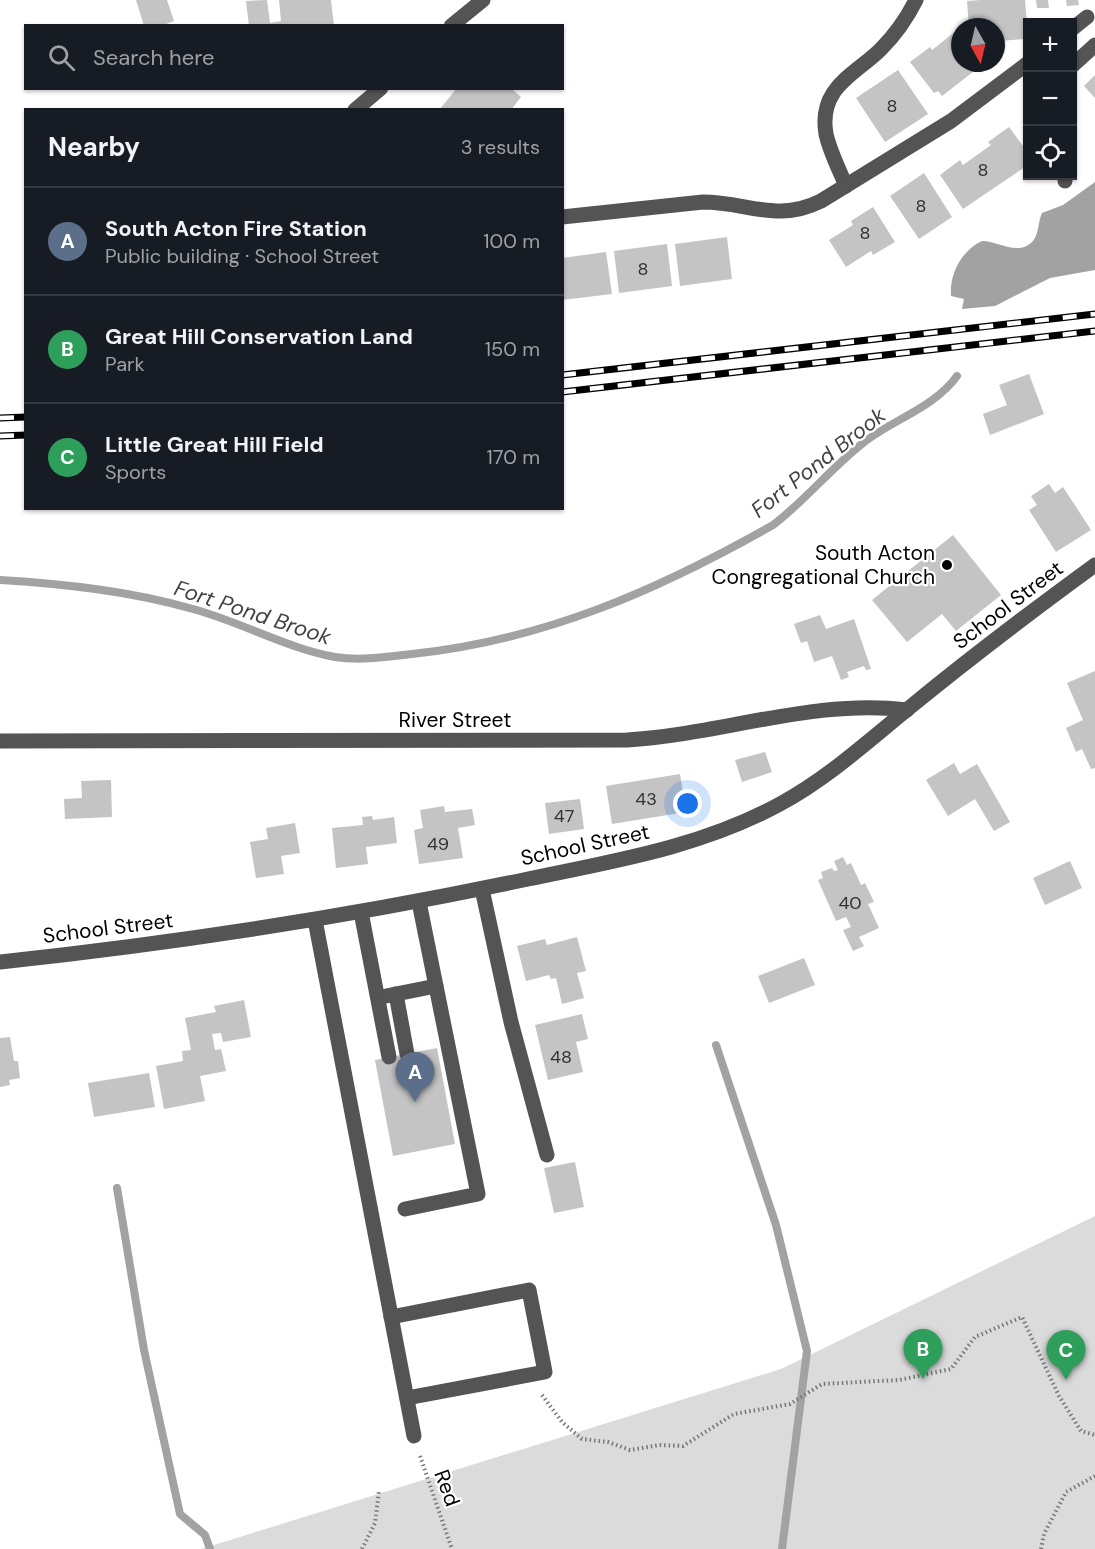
<!DOCTYPE html>
<html lang="en">
<head>
<meta charset="utf-8">
<style>
  :root { --surface:#171b24; --page:#242831; --text:#f1f3f6; --muted:#9ea1a6; --line:#363941; --accent:#858687 }
  body { margin:0; font-family:"DM Sans",sans-serif; background:var(--page); color:var(--text) }
  .controls { position:absolute; right:18px; top:18px; display:grid; overflow:hidden; border-radius:0px; box-shadow:0 2px 4px #0004 }
  .controls button { width:54px; height:54px; display:grid; place-items:center; padding:0; border:0; border-bottom:2px solid var(--line); background:var(--surface); color:var(--text); font:30px sans-serif }
  .compass { position:absolute; left:951px; top:18px; width:54px; height:54px; border-radius:50%; background:var(--surface); box-shadow:0 2px 4px #0004; rotate:172deg }
  .you { position:absolute; left:688px; top:804px; width:21px; height:21px; margin:-15px; border:4px solid #fff; border-radius:50%; background:#1a73e8; box-shadow:0 0 0 9px #1a73e833 }
  .badge { display:grid; place-items:center; width:39px; height:39px; border-radius:50%; background:var(--accent); color:#fff; font-size:20px; font-weight:700 }
  .pin { position:absolute; translate:-50% -50px; filter:drop-shadow(0 2px 3px #0008) }
  .pin::after { content:''; position:absolute; top:32px; width:21px; height:18px; background:inherit; clip-path:polygon(0 0,100% 0,50% 100%) }
  .list { margin:0; padding:0; list-style:none }
  h2 { display:flex; justify-content:space-between; align-items:center; height:78px; margin:0; padding:0 24px; font-size:26px }
  h2 small { font-size:20px; font-weight:400; color:var(--muted) }
  .list li { display:grid; grid-template-columns:39px 1fr auto; gap:18px; align-items:center; box-sizing:border-box; height:108px; padding:0 24px; border-top:2px solid var(--line) }
  .list b { display:block; font-size:22px; white-space:nowrap }
  .list p { margin:0; font-size:20px; white-space:nowrap; color:var(--muted) }
  .list em { font-size:20px; font-style:normal; color:var(--muted) }
  .icon { flex:none; width:33px; height:33px; fill:none; stroke:currentColor; stroke-width:2; stroke-linecap:round; stroke-linejoin:round }
  .map { position:relative; flex:none; width:1095px; height:1549px; overflow:hidden }
  .search { position:absolute; background:var(--surface); box-shadow:0 2px 4px #0004; left:24px; top:24px; width:540px; height:66px; display:flex; align-items:center; gap:15px; box-sizing:border-box; padding:0 21px; border-radius:0px; color:var(--muted); font-size:22px }
  .panel { position:absolute; background:var(--surface); box-shadow:0 2px 4px #0004; left:24px; top:108px; width:540px; height:402px; border-radius:0px }
  .map>svg:first-child { display:block }
  .green { fill:#dbdbdb }
  .water { fill:#a2a2a2 }
  .lines { fill:none; stroke-linecap:round; stroke-linejoin:round }
  .stream { stroke:#a2a2a2; stroke-width:8 }
  .building { fill:#c4c4c4 }
  .path { stroke:#767676; stroke-width:4; stroke-dasharray:1.5 3; stroke-linecap:butt }
  .minor { stroke:#545454; stroke-width:15 }
  .rail-casing { stroke:#000; stroke-width:7 }
  .rail { stroke:#fff; stroke-width:4.5; stroke-dasharray:14; stroke-linecap:butt }
  .poi-dot { fill:#000; stroke:#fff; stroke-width:2 }
  .labels { text-anchor:middle; stroke-width:4.5; stroke-linejoin:round; paint-order:stroke }
  .number-label { font-size:18px; fill:#313131 }
  .poi-label { font-size:21px; fill:#000; stroke:#fff; text-anchor:end }
  .street-label { font-size:21px; fill:#000; stroke:#fff }
  .water-label { font-size:22px; font-style:italic; fill:#434343; stroke:#fff }
</style>
</head>
<body>
<div class="map">
<svg width="1095" height="1549" viewBox="0 0 1095 1549">
  <rect width="100%" height="100%" fill="#fff"/>
  <polygon class="green" points="1095,1216 1095,1549 201,1549 781,1369"/>
  <path class="water" d="M1095,182V270L1050,278L995,306L962,309L964,299L951,296C949,274 962,250 982,241C998,241 1019,257 1033,241C1039,234 1038,221 1042,213L1063,205Z"/>
  <g class="lines">
    <g class="stream">
      <path d="M0,580C65,584 130,591 193,609C241,622 286,648 335,657C360,661 387,657 412,654C545,640 658,590 773,525C806,500 831,468 863,443C892,420 935,407 957,376"/>
      <polyline points="716,1045 776,1225 807,1351 782,1549"/>
      <polyline points="117,1188 144,1350 180,1514 205,1535 210,1549"/>
    </g>
  </g>
  <g class="building">
    <polygon points="136,0 167,0 174,21 161,26 144,26"/>
    <polygon points="267,0 270,23 281,21 279,0 331,0 334,26 249,26 246,1"/>
    <polygon points="980,0 1025,0 1028,36 1023,36 1024,39 1000,41 1000,38 996,38 996,27 969,27 967,1"/>
    <polygon points="1036,0 1048,0 1049,8 1037,8"/>
    <polygon points="1066,0 1078,0 1079,5 1067,6"/>
    <polygon points="956,31 960,37 960,63 975,63 978,68 942,96 938,91 934,93 910,62 930,47 932,50"/>
    <polygon points="898,70 928,114 885,142 856,98"/>
    <polygon points="1095,75 1095,98 1084,86"/>
    <polygon points="457,88 511,88 521,97 511,110 439,110"/>
    <polygon points="1009,127 1028,153 1028,165 963,209 940,175 960,160 963,165 991,145 988,142"/>
    <polygon points="924,173 952,217 919,239 890,196"/>
    <polygon points="873,207 895,242 873,255 871,251 846,267 829,240 853,225 851,221"/>
    <polygon points="727,237 732,279 680,286 675,244"/>
    <polygon points="667,244 672,286 619,293 614,251"/>
    <polygon points="606,252 612,294 562,300 562,258"/>
    <polygon points="1029,374 1044,414 990,435 983,414 1007,405 999,385"/>
    <polygon points="1049,484 1055,493 1063,487 1091,530 1056,552 1029,510 1037,505 1031,496"/>
    <polygon points="953,535 1001,595 956,631 942,614 907,642 872,600"/>
    <polygon points="820,615 826,629 854,619 871,669 866,670 864,666 847,672 849,677 841,680 832,656 814,662 807,641 801,643 794,624"/>
    <polygon points="1095,671 1095,768 1091,769 1082,749 1076,752 1066,728 1083,720 1067,683"/>
    <polygon points="765,752 772,772 742,782 735,760"/>
    <polygon points="954,763 960,774 977,764 1010,822 994,831 975,799 948,816 926,780"/>
    <polygon points="680,774 686,812 612,824 606,786"/>
    <polygon points="111,780 112,817 65,819 64,799 82,798 81,781"/>
    <polygon points="580,799 584,829 549,834 545,803"/>
    <polygon points="444,806 445,812 472,809 475,825 458,828 463,858 419,864 414,830 423,828 420,810"/>
    <polygon points="372,816 373,820 394,817 397,843 366,847 368,864 336,868 332,828 363,825 362,817"/>
    <polygon points="295,823 300,853 281,856 284,874 256,878 250,842 268,839 266,828"/>
    <polygon points="843,857 847,865 851,863 861,885 865,883 874,902 868,904 879,928 859,937 864,946 853,951 843,930 851,927 846,917 836,921 818,880 823,878 821,872 832,868 834,871 838,870 834,861"/>
    <polygon points="1070,861 1082,888 1045,905 1033,878"/>
    <polygon points="577,937 586,971 577,973 584,998 562,1004 556,978 551,979 549,975 526,981 517,946 545,939 547,945"/>
    <polygon points="804,958 815,985 769,1003 758,976"/>
    <polygon points="244,1000 251,1037 223,1042 221,1033 212,1034 215,1050 221,1049 226,1071 200,1076 205,1101 164,1109 156,1066 183,1061 182,1051 191,1050 185,1018 216,1012 214,1006"/>
    <polygon points="582,1014 588,1039 576,1042 583,1072 548,1080 535,1025"/>
    <polygon points="10,1037 14,1061 18,1061 20,1078 9,1080 10,1085 0,1087 0,1038"/>
    <polygon points="437,1048 455,1144 393,1156 375,1060"/>
    <polygon points="149,1073 155,1107 94,1117 88,1083"/>
    <polygon points="575,1162 584,1207 554,1213 544,1168"/>
  </g>
  <g class="lines">
    <g class="path">
      <polyline points="542,1395 562,1422 582,1439 608,1442 630,1450 659,1445 683,1446 734,1414 790,1404 822,1384 899,1380 951,1369 975,1337 1022,1317 1059,1396 1081,1431 1095,1435"/>
      <polyline points="420,1456 452,1549"/>
      <polyline points="362,1549 375,1523 379,1491"/>
      <polyline points="1041,1549 1044,1534 1066,1492 1095,1476"/>
    </g>
    <g class="minor">
      <polyline points="451,26 483,0"/>
      <polyline points="1072,29 1087,17"/>
      <polyline points="1072,66 1095,45"/>
      <polyline points="355,110 381,88"/>
      <polyline points="1065,176 1065,181"/>
      <path d="M846,186C839,169 830,152 826,134C818,87 855,75 881,49C895,35 907,18 916,0"/>
      <path d="M562,217L703,202C747,202 777,223 821,201L951,121L1028,63"/>
      <path d="M0,741L627,740C719,735 815,698 907,710"/>
      <polyline points="482,889 511,1022 547,1155"/>
      <polyline points="361,912 389,1057"/>
      <polyline points="315,920 414,1436"/>
      <path d="M0,962C177,943 353,916 528,879C614,861 701,847 780,804C828,778 867,742 909,708C970,658 1032,611 1095,565"/>
      <polyline points="396,994 407,1054"/>
      <polyline points="386,996 436,986"/>
      <polyline points="405,1209 478,1194 419,902"/>
      <polyline points="391,1317 529,1290 545,1372 407,1398"/>
    </g>
    <defs>
      <g id="rail">
        <polyline points="562,375 1095,314"/>
        <polyline points="562,392 1095,331"/>
        <polyline points="0,418 26,417"/>
        <polyline points="0,436 26,435"/>
      </g>
    </defs>
    <use href="#rail" class="rail-casing"/>
    <use href="#rail" class="rail"/>
  </g>
  <circle class="poi-dot" cx="947" cy="565" r="6"/>
  <g class="labels">
    <g class="number-label">
      <text x="892" y="112">8</text>
      <text x="983" y="176">8</text>
      <text x="921" y="212">8</text>
      <text x="865" y="239">8</text>
      <text x="643" y="275">8</text>
      <text x="646" y="805">43</text>
      <text x="564" y="822">47</text>
      <text x="438" y="850">49</text>
      <text x="850" y="909">40</text>
      <text x="561" y="1063">48</text>
    </g>
    <g class="poi-label">
      <text x="935" y="560">South Acton<tspan x="935" dy="24">Congregational Church</tspan></text>
    </g>
    <g class="street-label">
      <text transform="translate(1008 605) rotate(-37)" y="7">School Street</text>
      <text x="455" y="727">River Street</text>
      <text transform="translate(585 845) rotate(-12)" y="7">School Street</text>
      <text transform="translate(108 928) rotate(-7)" y="7">School Street</text>
      <text transform="translate(447 1488) rotate(70)" y="7">Red</text>
    </g>
    <g class="water-label">
      <text transform="translate(818 462) rotate(-38)" y="8">Fort Pond Brook</text>
      <text transform="translate(253 612) rotate(18)" y="8">Fort Pond Brook</text>
    </g>
  </g>
</svg>
<div class="controls">
<button>+</button>
<button>−</button>
<button><svg class="icon" aria-label="locate" viewBox="0 0 24 24"><circle cx="12" cy="12" r="6"/><path d="M12 2v4M12 18v4M2 12h4M18 12h4"/></svg></button>
</div>
<svg class="compass" viewBox="-18 -18 36 36"><path d="M0-13l5 13h-10z" fill="#e53935"/><path d="M0 13l5-13h-10z" fill="#9ea1a6"/></svg>
<div class="you"></div>
<div class="pin badge" style="left:415px;top:1102px;background:#5c6f8a">A</div>
<div class="pin badge" style="left:923px;top:1379px;background:#2e9e5b">B</div>
<div class="pin badge" style="left:1066px;top:1380px;background:#2e9e5b">C</div>
<div class="search"><svg class="icon" aria-label="search" viewBox="0 0 24 24"><circle cx="10" cy="10" r="6"/><path d="M15 15l6 6"/></svg>Search here</div>
<section class="panel">
<h2>Nearby<small>3 results</small></h2>
<ul class="list">
<li><span class="badge" style="background:#5c6f8a">A</span><div><b>South Acton Fire Station</b><p>Public building · School Street</p></div><em>100 m</em></li>
<li><span class="badge" style="background:#2e9e5b">B</span><div><b>Great Hill Conservation Land</b><p>Park</p></div><em>150 m</em></li>
<li><span class="badge" style="background:#2e9e5b">C</span><div><b>Little Great Hill Field</b><p>Sports</p></div><em>170 m</em></li>
</ul>
</section>
</div>
</body>
</html>
